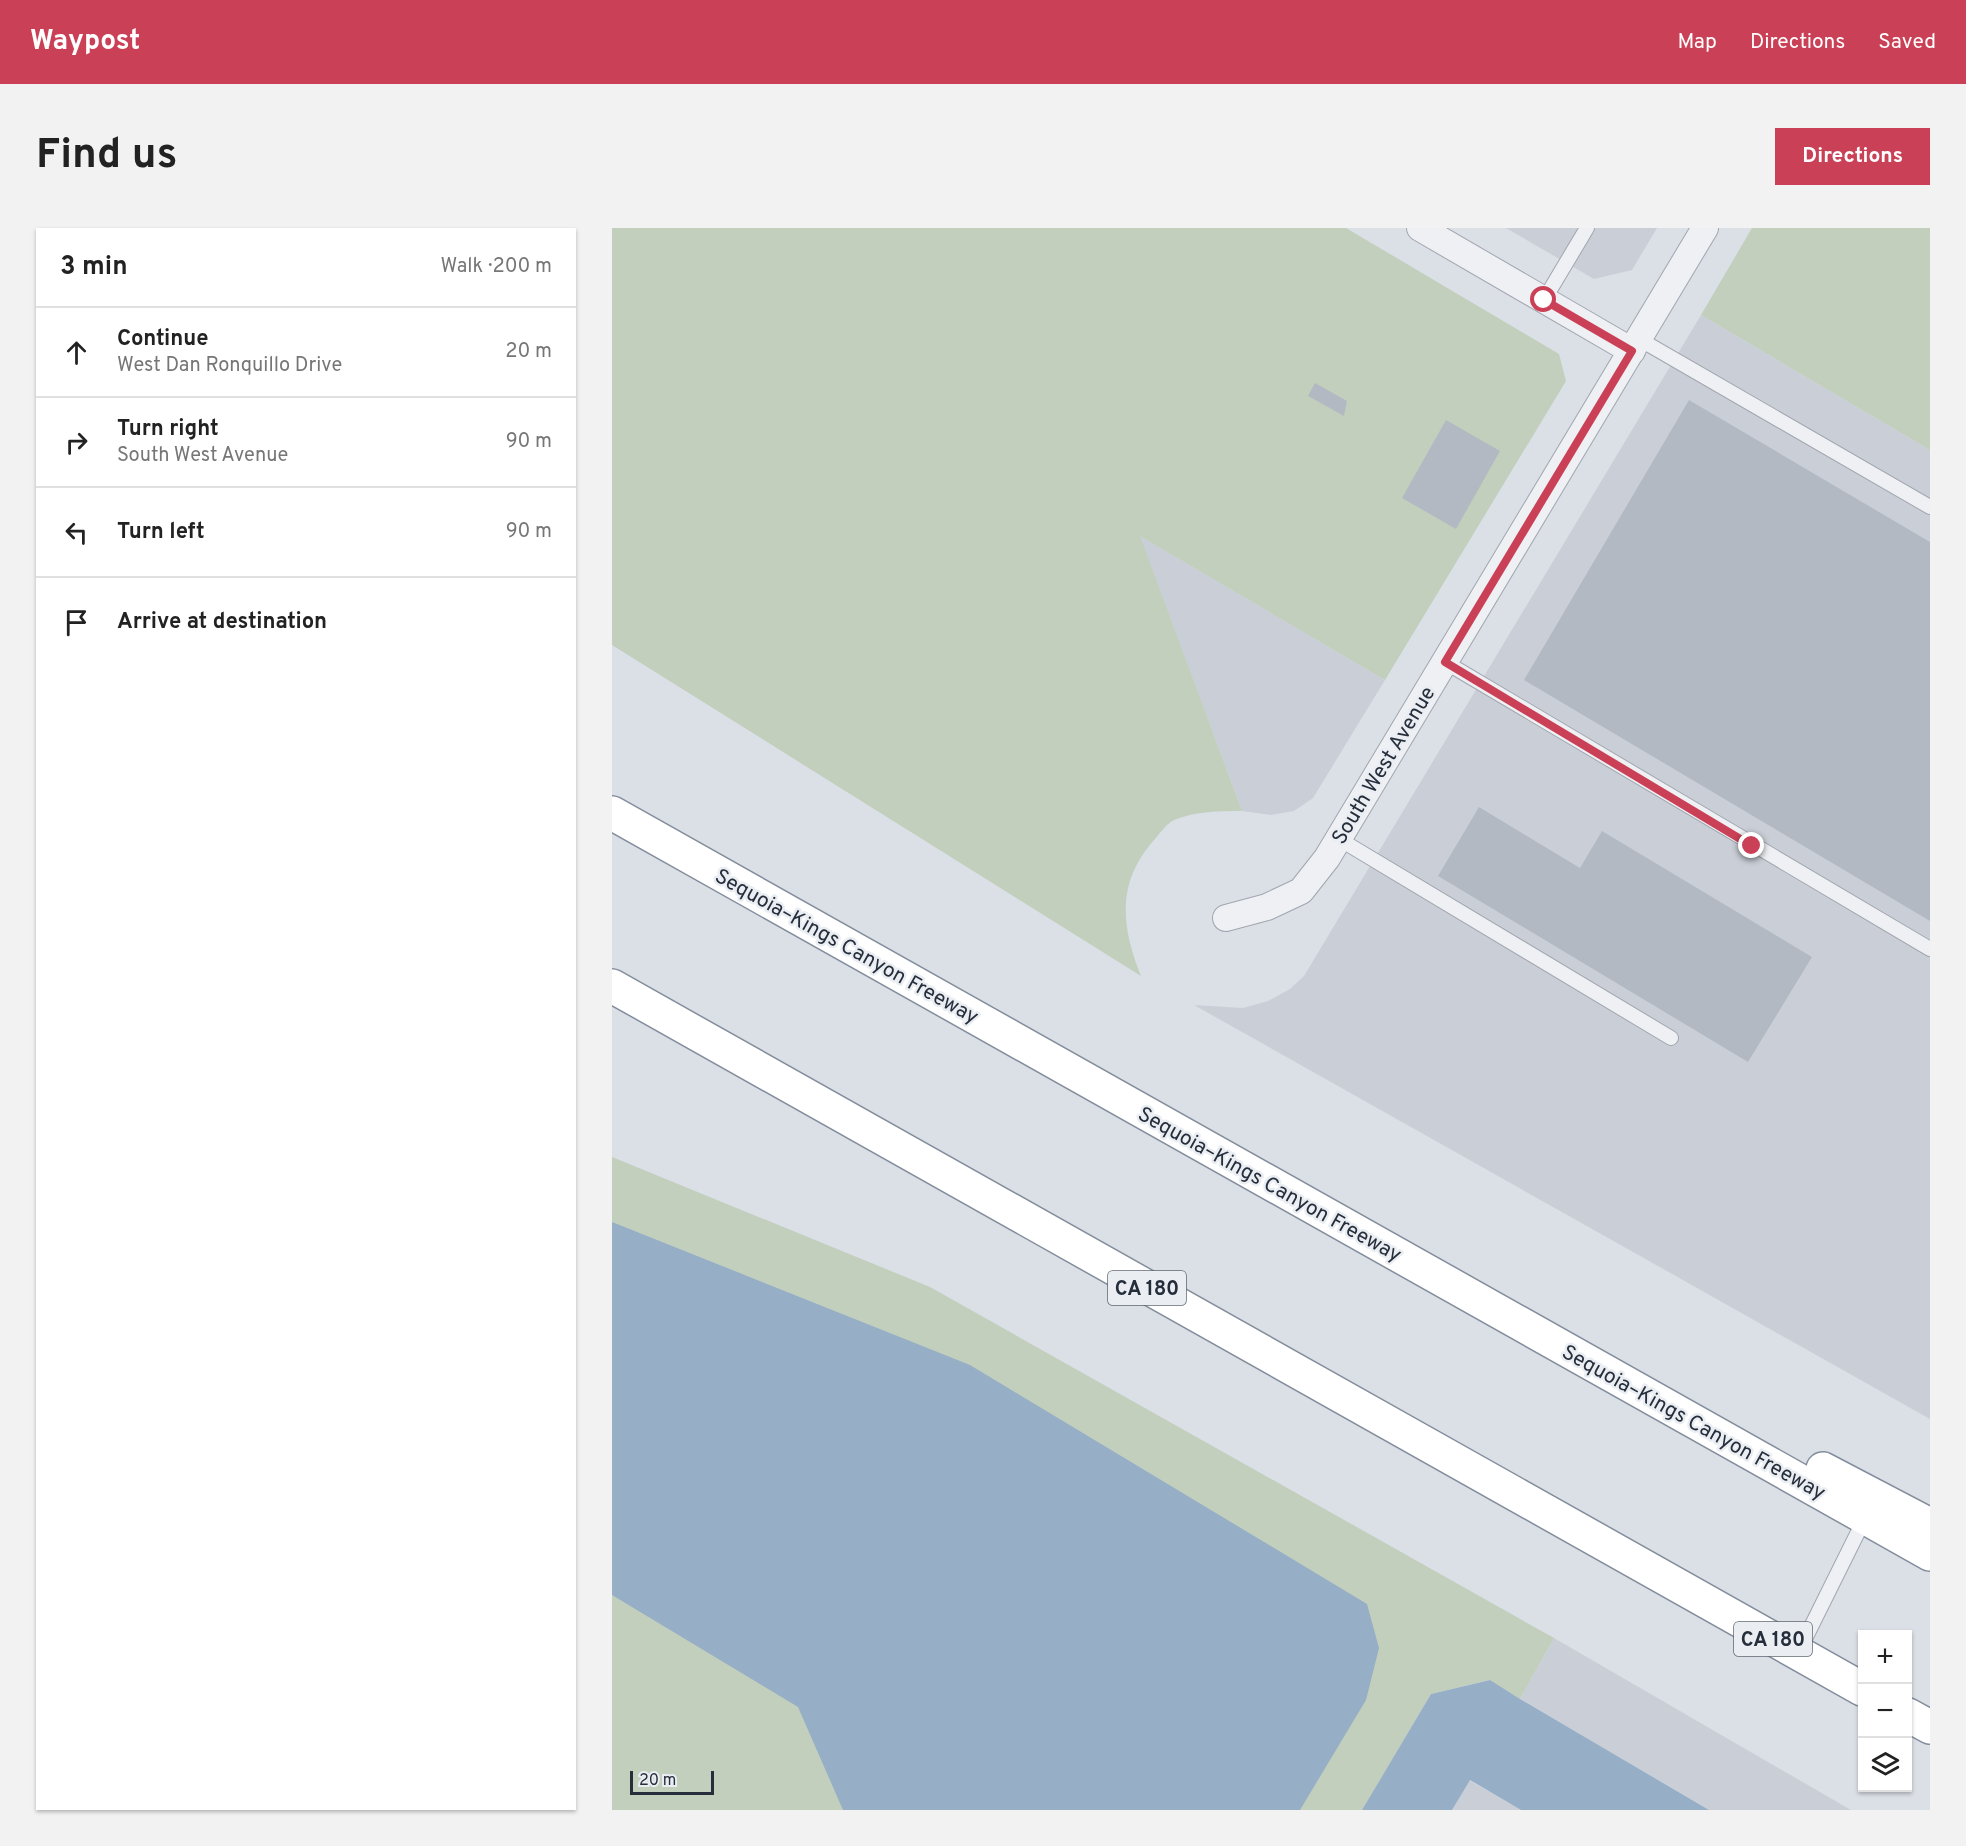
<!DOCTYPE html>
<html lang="en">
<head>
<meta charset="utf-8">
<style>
  :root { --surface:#fff; --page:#f2f2f2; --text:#222; --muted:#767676; --line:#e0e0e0; --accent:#ca4056 }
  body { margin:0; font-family:Overpass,sans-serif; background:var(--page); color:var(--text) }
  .controls { position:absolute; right:18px; bottom:18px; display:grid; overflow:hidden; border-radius:0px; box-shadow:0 2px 4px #0004 }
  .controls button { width:54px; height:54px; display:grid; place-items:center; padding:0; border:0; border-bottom:2px solid var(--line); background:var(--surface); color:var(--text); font:30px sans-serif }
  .scale { position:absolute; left:18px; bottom:15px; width:84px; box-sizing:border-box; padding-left:6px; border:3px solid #262e3b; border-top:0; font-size:16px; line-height:21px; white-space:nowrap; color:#262e3b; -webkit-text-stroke:4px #eaeef3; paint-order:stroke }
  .stop { position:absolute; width:18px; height:18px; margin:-14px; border:4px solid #ca4056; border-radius:50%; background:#fff }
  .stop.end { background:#ca4056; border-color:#fff; box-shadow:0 2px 6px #0008 }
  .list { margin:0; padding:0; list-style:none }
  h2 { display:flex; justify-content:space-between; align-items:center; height:78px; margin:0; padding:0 24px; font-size:26px }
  h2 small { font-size:20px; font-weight:400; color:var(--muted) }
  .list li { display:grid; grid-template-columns:39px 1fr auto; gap:18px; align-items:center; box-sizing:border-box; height:90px; padding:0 24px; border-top:2px solid var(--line) }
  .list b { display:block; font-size:22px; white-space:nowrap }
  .list p { margin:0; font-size:20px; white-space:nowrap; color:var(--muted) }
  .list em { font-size:20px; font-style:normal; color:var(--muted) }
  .icon { flex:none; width:33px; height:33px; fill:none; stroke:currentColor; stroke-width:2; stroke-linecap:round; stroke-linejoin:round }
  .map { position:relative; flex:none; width:1318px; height:1582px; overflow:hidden; border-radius:0px }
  header { display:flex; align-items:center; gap:36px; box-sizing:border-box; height:84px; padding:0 30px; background:var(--accent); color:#fff }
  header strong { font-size:28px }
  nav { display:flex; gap:33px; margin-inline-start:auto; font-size:21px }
  .intro { display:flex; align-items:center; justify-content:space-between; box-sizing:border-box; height:144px; padding:0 36px }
  h1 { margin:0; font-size:42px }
  .button { padding:15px 27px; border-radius:0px; background:var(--accent); color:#fff; font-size:21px; font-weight:700 }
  main { display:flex; gap:36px; padding:0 36px }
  aside { flex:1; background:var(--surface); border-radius:0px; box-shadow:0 2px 4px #0004 }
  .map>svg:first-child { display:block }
  .built { fill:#cacfd7 }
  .green { fill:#c2cfbd }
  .water { fill:#96aec6 }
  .building { fill:#b3b9c2 }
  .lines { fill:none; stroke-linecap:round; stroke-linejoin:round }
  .lane-casing { stroke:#a1a6af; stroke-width:16 }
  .street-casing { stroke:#a1a6af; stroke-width:28 }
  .highway-casing { stroke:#838d9c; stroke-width:36 }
  .lane { stroke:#eef0f4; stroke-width:14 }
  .street { stroke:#eef0f4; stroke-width:26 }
  .highway { stroke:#fff; stroke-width:33 }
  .route { stroke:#ca4056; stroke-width:8 }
  .labels { text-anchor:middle; stroke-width:5; stroke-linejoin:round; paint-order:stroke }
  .shield { fill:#eaeef3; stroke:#616872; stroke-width:1.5 }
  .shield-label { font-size:20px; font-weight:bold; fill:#262e3b }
  .street-label { font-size:21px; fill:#262e3b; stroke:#eaeef3 }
</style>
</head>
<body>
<header>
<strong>Waypost</strong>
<nav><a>Map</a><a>Directions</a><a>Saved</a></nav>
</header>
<div class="intro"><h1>Find us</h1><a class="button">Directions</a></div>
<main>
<aside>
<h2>3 min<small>Walk · 200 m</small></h2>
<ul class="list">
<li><svg class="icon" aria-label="ahead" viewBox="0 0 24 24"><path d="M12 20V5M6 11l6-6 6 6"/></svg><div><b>Continue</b><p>West Dan Ronquillo Drive</p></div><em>20 m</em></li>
<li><svg class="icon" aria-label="right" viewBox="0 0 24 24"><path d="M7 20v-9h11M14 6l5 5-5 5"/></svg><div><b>Turn right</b><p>South West Avenue</p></div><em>90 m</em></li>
<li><svg class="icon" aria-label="left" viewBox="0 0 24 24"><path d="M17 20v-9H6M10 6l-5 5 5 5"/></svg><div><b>Turn left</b></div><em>90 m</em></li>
<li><svg class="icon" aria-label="arrive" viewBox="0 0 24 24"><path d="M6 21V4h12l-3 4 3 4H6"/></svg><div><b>Arrive at destination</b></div></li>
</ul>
</aside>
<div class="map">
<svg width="1318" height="1582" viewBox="0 0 1318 1582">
  <rect width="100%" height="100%" fill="#dbdfe6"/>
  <g class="built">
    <polygon points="894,0 1045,0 1020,42 982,51"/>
    <polygon points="1089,87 1318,222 1318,1191 582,777 631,780 656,773 678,761 692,748"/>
    <polygon points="527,307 773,452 701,570 682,583 659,587 630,583"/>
    <polygon points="942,1410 1239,1582 1097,1582 908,1471"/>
    <polygon points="857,1552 909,1582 840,1582"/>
  </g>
  <g class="green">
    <path d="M0,0H734L947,126L954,153L773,452L528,308L630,583C606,583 585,583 562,592C555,595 548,605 543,611C504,654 509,698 529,748L0,417Z"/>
    <polygon points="1140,0 1318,0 1318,222 1089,87"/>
    <polygon points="0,929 318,1059 942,1410 908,1471 877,1452 819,1466 750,1582 0,1582"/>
  </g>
  <g class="water">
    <polygon points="0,994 358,1137 755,1376 767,1420 754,1472 688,1582 231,1582 186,1479 0,1367"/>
    <polygon points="878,1452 908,1471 1097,1582 909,1582 858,1552 840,1582 750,1582 819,1466"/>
  </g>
  <g class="building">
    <polygon points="703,155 735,173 732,188 696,168"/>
    <polygon points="1077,172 1318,314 1318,693 912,452"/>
    <polygon points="834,192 888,223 844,301 790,270"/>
    <polygon points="867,579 968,640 990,603 1200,729 1136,834 826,648"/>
  </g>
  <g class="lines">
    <defs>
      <g id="lane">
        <polyline points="932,72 975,0"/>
        <polyline points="1027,111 1318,279"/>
        <polyline points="833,434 1318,721"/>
        <polyline points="727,611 1059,810"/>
        <polyline points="1186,1425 1253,1290"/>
      </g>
      <g id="street">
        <polyline points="808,0 1020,123"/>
        <polyline points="614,690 655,679 689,663 715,630 1093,0"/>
      </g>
      <g id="highway">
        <polyline points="0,585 1318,1326"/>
        <polyline points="0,758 1250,1461"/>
        <polyline points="1211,1241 1318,1297"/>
        <polyline points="1296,1487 1318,1499"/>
      </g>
    </defs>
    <use href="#lane" class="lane-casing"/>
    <use href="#street" class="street-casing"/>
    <use href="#highway" class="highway-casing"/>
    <use href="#lane" class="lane"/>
    <use href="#street" class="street"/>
    <use href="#highway" class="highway"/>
  </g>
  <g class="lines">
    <polyline class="route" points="932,72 1020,123 833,434 1140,618"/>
  </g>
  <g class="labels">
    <g class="shield">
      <rect x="496" y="1043" width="78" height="34" rx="4.5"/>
      <rect x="1122" y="1394" width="78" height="34" rx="4.5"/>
    </g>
    <g class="shield-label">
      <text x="535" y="1067">CA 180</text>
      <text x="1161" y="1418">CA 180</text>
    </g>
    <g class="street-label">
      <text transform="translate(771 537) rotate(-59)" y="7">South West Avenue</text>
      <text transform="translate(235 718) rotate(29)" y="7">Sequoia–Kings Canyon Freeway</text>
      <text transform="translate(658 956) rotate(29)" y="7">Sequoia–Kings Canyon Freeway</text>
      <text transform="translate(1082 1194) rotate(29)" y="7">Sequoia–Kings Canyon Freeway</text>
    </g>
  </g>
</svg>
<div class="controls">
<button>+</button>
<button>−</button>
<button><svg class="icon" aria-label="layers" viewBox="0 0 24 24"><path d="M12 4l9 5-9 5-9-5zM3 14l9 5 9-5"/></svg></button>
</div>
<div class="scale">20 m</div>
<div class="stop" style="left:932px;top:72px"></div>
<div class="stop end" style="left:1140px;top:618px"></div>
</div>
</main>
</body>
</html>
